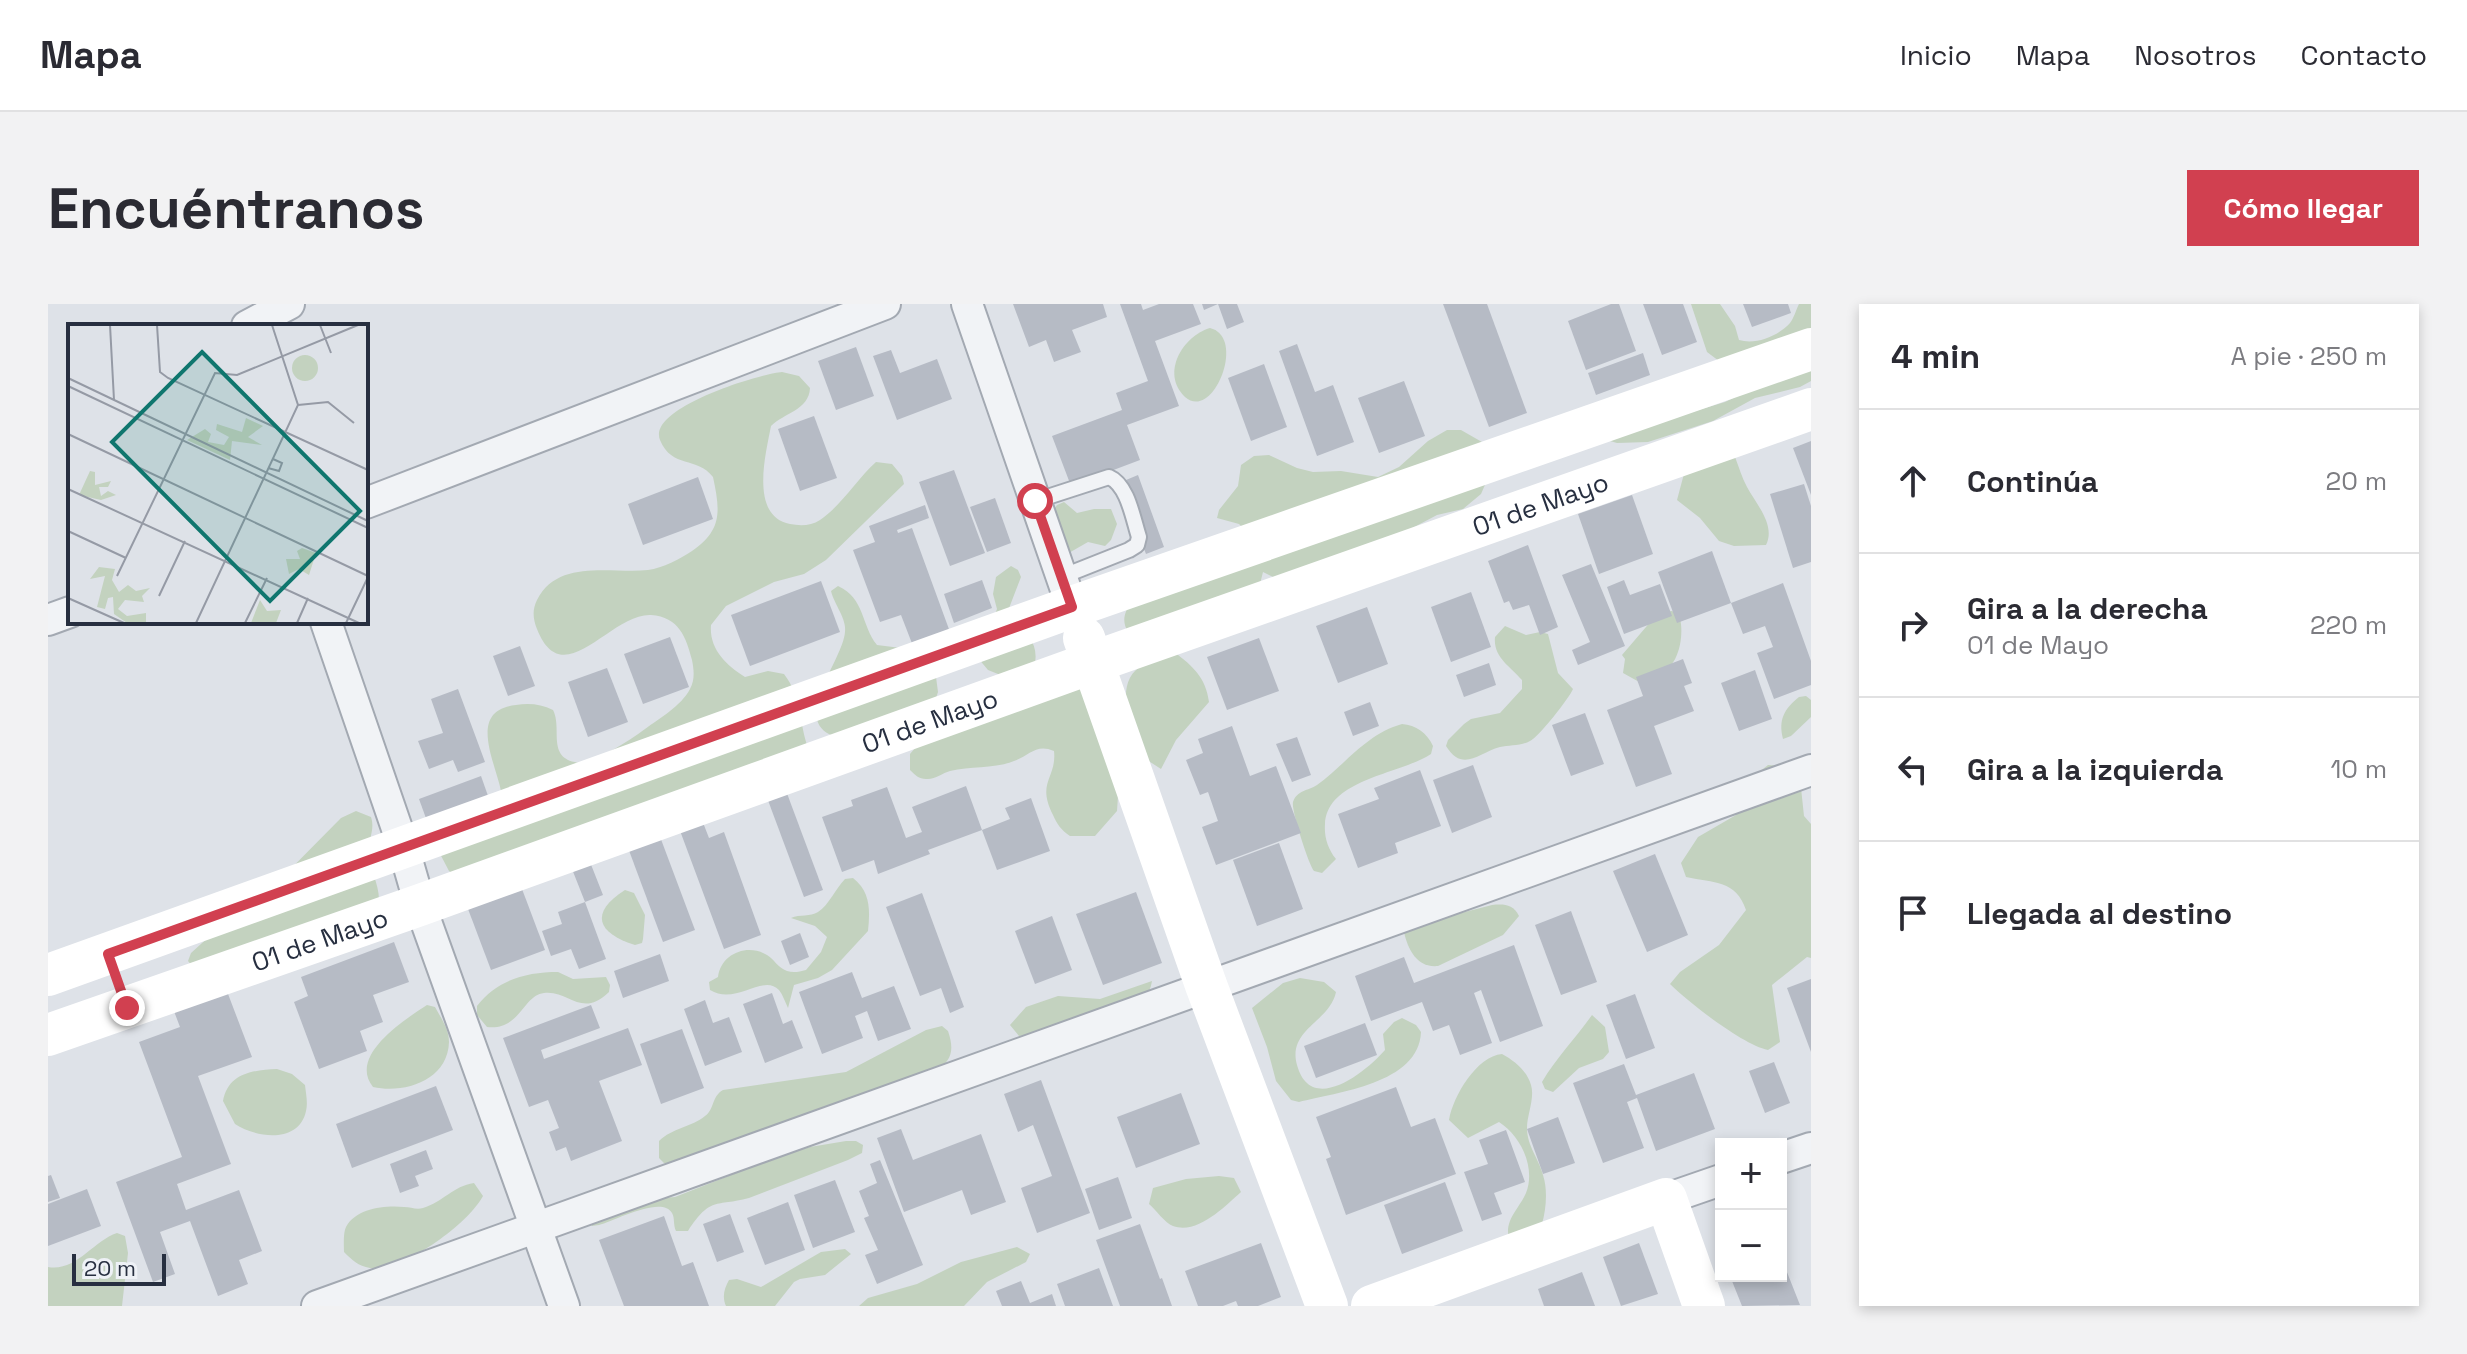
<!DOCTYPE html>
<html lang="es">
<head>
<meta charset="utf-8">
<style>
  :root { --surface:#fff; --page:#f2f2f3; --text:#2b2b33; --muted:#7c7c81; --line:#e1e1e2; --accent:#d14050 }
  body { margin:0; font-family:"Space Grotesk",sans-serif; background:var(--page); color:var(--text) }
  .controls { position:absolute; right:24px; bottom:24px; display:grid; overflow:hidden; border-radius:0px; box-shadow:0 4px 12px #0003 }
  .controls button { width:72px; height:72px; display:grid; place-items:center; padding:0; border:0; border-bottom:2px solid var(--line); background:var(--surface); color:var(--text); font:40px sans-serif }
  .scale { position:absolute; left:24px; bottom:20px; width:94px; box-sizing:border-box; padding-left:8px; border:4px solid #272f40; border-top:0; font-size:22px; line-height:28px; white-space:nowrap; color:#272f40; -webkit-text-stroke:6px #eef1f6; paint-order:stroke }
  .stop { position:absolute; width:24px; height:24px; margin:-18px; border:6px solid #d14050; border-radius:50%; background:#fff }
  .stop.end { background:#d14050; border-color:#fff; box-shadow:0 2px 8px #0008 }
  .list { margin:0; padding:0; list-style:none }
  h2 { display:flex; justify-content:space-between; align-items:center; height:104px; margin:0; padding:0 32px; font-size:34px }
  h2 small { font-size:26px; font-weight:400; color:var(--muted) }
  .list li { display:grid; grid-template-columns:52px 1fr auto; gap:24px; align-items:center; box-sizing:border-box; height:144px; padding:0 32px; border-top:2px solid var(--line) }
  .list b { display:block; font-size:30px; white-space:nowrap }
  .list p { margin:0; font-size:26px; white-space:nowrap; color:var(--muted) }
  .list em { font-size:26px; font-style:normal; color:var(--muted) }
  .icon { flex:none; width:44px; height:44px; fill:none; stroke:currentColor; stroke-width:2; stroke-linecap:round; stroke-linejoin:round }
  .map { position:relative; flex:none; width:1763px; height:1002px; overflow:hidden; border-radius:0px }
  header { display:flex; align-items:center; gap:48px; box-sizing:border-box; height:112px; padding:0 40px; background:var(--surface); border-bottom:2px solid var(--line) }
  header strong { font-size:38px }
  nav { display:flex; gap:44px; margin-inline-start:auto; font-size:28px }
  .intro { display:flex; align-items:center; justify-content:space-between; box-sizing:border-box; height:192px; padding:0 48px }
  h1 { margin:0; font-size:56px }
  .button { padding:20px 36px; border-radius:0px; background:var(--accent); color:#fff; font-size:28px; font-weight:700 }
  main { display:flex; gap:48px; padding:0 48px }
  aside { flex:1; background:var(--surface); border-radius:0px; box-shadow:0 4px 12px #0003 }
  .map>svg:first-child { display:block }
  .green { fill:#c3d2bf }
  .building { fill:#b6bbc5 }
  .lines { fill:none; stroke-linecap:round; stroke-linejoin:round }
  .lane-casing { stroke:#a3a9b2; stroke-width:18 }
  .street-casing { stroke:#a3a9b2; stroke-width:34 }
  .lane { stroke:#f1f3f6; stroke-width:14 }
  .street { stroke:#f1f3f6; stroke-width:30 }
  .secondary { stroke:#fff; stroke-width:42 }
  .route { stroke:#d14050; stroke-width:10 }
  .labels { text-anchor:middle; stroke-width:6; stroke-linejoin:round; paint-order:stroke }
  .street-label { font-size:26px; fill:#272f40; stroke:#eef1f6 }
  .inset-road { fill:none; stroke:#959aa5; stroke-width:2 }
  .view { fill:#0f766e; fill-opacity:0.15; stroke:#0f766e; stroke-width:4 }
  .inset-edge { fill:none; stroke:#272f40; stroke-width:4 }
</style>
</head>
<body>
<header>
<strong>Mapa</strong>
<nav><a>Inicio</a><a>Mapa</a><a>Nosotros</a><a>Contacto</a></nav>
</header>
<div class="intro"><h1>Encuéntranos</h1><a class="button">Cómo llegar</a></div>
<main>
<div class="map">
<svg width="1763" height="1002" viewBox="0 0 1763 1002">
  <rect width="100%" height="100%" fill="#dee2e8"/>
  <g class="green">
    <path d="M1643,0H1672L1687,22L1691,36C1708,41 1730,32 1742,19C1746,14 1748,6 1751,0H1763V42L1671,57L1659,48Z"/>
    <path d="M1162,24C1199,33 1165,118 1137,93C1112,69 1135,32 1162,24Z"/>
    <polygon points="1763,64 1763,77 1752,83 1707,94 1665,117 1600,138 1569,139 1555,135 1677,98 1714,80"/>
    <path d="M734,68L751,72L762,84C761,106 736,109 723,122C718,149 701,212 742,220C752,222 763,222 772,216C794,201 808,176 828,158L844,160L854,172L856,180L778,256L756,270L726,278L678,302L663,321C661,345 678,361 697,373L720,367L736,370C753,392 751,416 759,441L408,572L401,567L390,546L453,487C447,457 419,406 468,401C481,399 493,400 505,406C515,425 497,456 533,459C557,452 578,439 597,425C612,414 633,402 642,385C647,376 646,366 644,356C638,333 631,313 603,311C562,309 515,391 489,325C485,315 484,306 489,296C510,254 564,270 600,266C615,264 632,255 644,247C675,226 672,206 665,173C649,152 624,165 612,136C599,104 711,70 734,68Z"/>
    <path d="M1399,126H1413L1434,138L1440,174L1433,190L1415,205L1389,211L1353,230L1227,274L1215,268L1211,284L1080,328C1073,316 1077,309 1083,297L1197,226L1191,220L1169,214L1171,206L1190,182L1193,161L1206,152L1221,151L1249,164L1265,168L1293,167L1330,173L1351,163L1380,137Z"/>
    <path d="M1687,153C1691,163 1694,174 1699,183C1708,200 1728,221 1718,241L1686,242L1671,237L1652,214L1629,196L1637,166Z"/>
    <polygon points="1016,198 1029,209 1046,205 1063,205 1069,220 1063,236 1057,242 1040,238 1019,250 1004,208 1009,201"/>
    <path d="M963,262L970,266L973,273L958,312C974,326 991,335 987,359L955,372L940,366L930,354L949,305L945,290L948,273Z"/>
    <path d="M790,282C817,294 813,321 829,341L853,344L888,373L890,388L887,397L786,432C742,417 795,356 797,328C799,315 786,300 783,287Z"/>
    <path d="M1624,307L1631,311C1636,325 1633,351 1622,362C1615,369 1601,374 1593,379L1575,369L1577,355L1574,351L1610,309Z"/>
    <path d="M1457,322L1478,331L1492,328L1500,330L1510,369L1525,385C1522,393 1490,434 1482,437C1473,442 1461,441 1452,443C1430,449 1415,469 1398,442L1400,436L1416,420L1423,415L1452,409L1474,385V376C1462,362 1445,353 1447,333Z"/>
    <path d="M1126,348C1145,362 1158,374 1161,398L1128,436L1113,465L1093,452C1085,423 1062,379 1096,360C1105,355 1116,352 1126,348Z"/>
    <path d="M1032,381L1070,492L1069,507L1047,532H1022C1013,526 1009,520 1005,511C988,478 1009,474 1006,447C988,439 981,452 966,457C946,465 923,462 902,467C894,469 887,476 878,475C871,475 867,471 862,466V450L867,444Z"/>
    <path d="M1758,392L1763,396V413L1743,432L1735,435C1730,416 1736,405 1751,393Z"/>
    <path d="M1354,420C1368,421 1379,429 1385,442L1383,450C1353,470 1279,475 1277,520C1276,533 1280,545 1288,555L1274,569L1266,567C1261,561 1243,506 1245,498C1249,486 1260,487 1269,481C1297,461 1318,430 1354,420Z"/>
    <path d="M1720,461L1734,462L1753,484L1756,512L1763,520V654L1759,653L1724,681L1732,738L1720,746C1695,741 1640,698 1622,680L1632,668L1671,641L1698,606C1688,576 1666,579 1638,573L1633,559L1650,533L1688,511L1710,469Z"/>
    <path d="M308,507L323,513C327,525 321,533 321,545C320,563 331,578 331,596L145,663L140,657L143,649L164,630L202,606L293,514Z"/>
    <path d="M805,574C823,588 822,607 820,627L784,666L770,674L746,681L740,704C737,698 735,691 731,686C715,669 688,702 662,686L661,678L670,673C673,650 699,639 719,651C726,655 730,664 739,667C745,669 751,668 758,666L773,648L779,633L767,622L743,614C752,610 762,613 770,608C781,601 788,584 797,575Z"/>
    <path d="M577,586L586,589L597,611L595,635L594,639L587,641C549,629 541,609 577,586Z"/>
    <path d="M1444,601C1456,600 1465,600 1471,612L1455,631L1390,662C1367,664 1359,643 1355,624Z"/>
    <path d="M510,668L525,675L558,673L562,681L561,688C533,715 522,686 496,689C475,691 472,727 439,723L429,711V702C449,676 478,668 510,668Z"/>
    <path d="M1252,674L1276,678L1288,688C1282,718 1239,725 1249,761C1263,812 1318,768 1337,746L1335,730L1346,718L1354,714L1368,721L1373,728C1371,780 1289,788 1251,798L1243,796L1228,777L1219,743L1204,704L1235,679Z"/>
    <path d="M1104,677C1099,709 1072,695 1054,704C1044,708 1037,718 1027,721C1010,728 990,730 971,732L962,721L978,703L1010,692L1052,695Z"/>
    <path d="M379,701L387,703C393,714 401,725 401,738C400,776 357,790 325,783C300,752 356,716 379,701Z"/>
    <path d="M1544,711L1557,723L1561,748L1555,755L1531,764L1505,788L1497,785L1494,778C1508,754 1528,734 1544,711Z"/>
    <path d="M894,722L900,727C910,756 896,761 875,776L632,859H616L611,854V837C624,824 644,823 657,812C667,805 663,793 675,786L798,768L878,726Z"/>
    <path d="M1454,750C1467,757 1479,767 1483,781C1487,794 1479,811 1479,824C1479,842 1491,855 1495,871C1500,886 1498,906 1494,920L1461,935C1456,916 1471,905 1478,889C1488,864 1473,832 1451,818L1420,834L1401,816C1405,792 1429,752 1454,750Z"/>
    <path d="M229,765L244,770L257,781C258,790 260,799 258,807C251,840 208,834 187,820L175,797C180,769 205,766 229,765Z"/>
    <path d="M798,837H808L815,841L814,849L800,856L701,894C667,903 663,892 640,927H628C625,921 627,914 624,909C614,891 566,917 551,921L544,922L539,915L592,896L627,893L716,858L762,843Z"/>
    <path d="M1171,872L1186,874L1193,888C1177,902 1150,931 1125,922C1117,919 1108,906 1101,900L1105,884L1138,875Z"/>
    <path d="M426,879L435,892C420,920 355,968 322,964C310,962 304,956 296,948C296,941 295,929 298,923C308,904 338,901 356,903C363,903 368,906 375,904C395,898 405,882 426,879Z"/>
    <path d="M69,929L77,932L80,949L74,1002H0V963C28,968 45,937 69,929Z"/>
    <polygon points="969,943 982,950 978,958 939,978 916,1002 811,1002 820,994 869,980 913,958"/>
    <path d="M797,945L803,950L777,971L752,975L746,978L727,1002H678C674,993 676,985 681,976L689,975L713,983L773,948Z"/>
  </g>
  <g class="building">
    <polygon points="965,0 1055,0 1059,13 1024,26 1033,48 1006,58 998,36 981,43"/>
    <polygon points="1072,0 1093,0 1095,6 1111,0 1145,0 1153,20 1107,37 1131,102 1079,121 1092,156 1023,182 1004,132 1074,106 1068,89 1100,77"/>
    <polygon points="1154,0 1189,0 1196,18 1179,25 1170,0 1156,6"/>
    <polygon points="1395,0 1439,0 1479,109 1441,123"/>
    <polygon points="1563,0 1571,0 1588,47 1538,66 1520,17"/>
    <polygon points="1595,0 1635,0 1649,38 1614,51"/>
    <polygon points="1695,0 1740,0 1743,9 1704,23"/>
    <polygon points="1249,40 1267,88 1285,81 1306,138 1269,152 1231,47"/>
    <polygon points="808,43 826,92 788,106 770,57"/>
    <polygon points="843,46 852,69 889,55 904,95 849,116 825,52"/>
    <polygon points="1595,49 1602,71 1548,91 1540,69"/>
    <polygon points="1216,60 1239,123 1203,137 1180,74"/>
    <polygon points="1356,77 1377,132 1331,149 1310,94"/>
    <polygon points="766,112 789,174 752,187 730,125"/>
    <polygon points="1763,137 1763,191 1745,144"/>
    <polygon points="906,166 937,249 902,262 871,178"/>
    <polygon points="1090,171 1116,243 1098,250 1092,234 1098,232 1078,176"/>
    <polygon points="650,173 665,215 595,241 580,200"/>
    <polygon points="1756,180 1763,202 1763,258 1745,264 1722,190"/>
    <polygon points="1584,191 1605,250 1551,270 1530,210"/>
    <polygon points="947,194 963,239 939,248 922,203"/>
    <polygon points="877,201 881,214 849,226 850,229 864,224 902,328 865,342 853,311 832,318 805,246 827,238 821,222"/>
    <polygon points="1480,241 1510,323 1492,331 1481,301 1465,306 1461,297 1456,299 1440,257"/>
    <polygon points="1664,247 1683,299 1629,319 1610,268"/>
    <polygon points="1543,260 1577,342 1530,361 1524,346 1542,338 1514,271"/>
    <polygon points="934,276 944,304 906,319 896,290"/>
    <polygon points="1576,276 1582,291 1612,280 1624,312 1576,330 1559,283"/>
    <polygon points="773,277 792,328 702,362 683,311"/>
    <polygon points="1735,279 1763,357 1763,381 1726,395 1709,349 1725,343 1717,322 1695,330 1683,299"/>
    <polygon points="1423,288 1443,343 1403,358 1383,303"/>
    <polygon points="1319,303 1340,360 1290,379 1268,322"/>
    <polygon points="622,333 641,383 595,400 576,350"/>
    <polygon points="1211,334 1231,387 1179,406 1159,353"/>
    <polygon points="472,342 487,382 460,392 445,352"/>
    <polygon points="1635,355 1644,379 1636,382 1646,407 1606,422 1624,470 1588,483 1559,406 1595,392 1588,373"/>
    <polygon points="1441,359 1448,381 1416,393 1408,371"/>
    <polygon points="559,364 580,418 540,433 520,378"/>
    <polygon points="1707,366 1724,415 1691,427 1673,379"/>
    <polygon points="410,385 437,458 410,468 405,456 381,465 370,437 395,429 383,395"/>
    <polygon points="1322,398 1331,422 1305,432 1296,408"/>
    <polygon points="1537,409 1556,460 1523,472 1504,421"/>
    <polygon points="1184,422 1202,472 1228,462 1253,529 1168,561 1154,523 1170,517 1160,488 1152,491 1138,456 1155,449 1150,435"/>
    <polygon points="1249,433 1263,471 1244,478 1228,440"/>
    <polygon points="1425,461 1444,513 1404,529 1385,476"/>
    <polygon points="1372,466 1393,522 1347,539 1350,549 1310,564 1290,510 1331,495 1326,484"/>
    <polygon points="433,472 445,506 383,528 371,495"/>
    <polygon points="918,482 934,526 880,546 882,550 830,570 826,556 794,568 774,513 805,502 803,496 839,483 858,534 874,528 864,503"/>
    <polygon points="737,484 775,586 756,593 718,491"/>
    <polygon points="983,494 1002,547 949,566 934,526 962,515 957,504"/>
    <polygon points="654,516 661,534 676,528 713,631 676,645 631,524"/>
    <polygon points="608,522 647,626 615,638 576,533"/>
    <polygon points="1231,539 1255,605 1209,622 1185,556"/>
    <polygon points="1607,550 1640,631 1599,648 1565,567"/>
    <polygon points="542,558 555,591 537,598 558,655 531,665 523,645 503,652 494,627 514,620 510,608 537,598 524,565"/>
    <polygon points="471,577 497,646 443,666 417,597"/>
    <polygon points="1088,588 1114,659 1055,681 1028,610"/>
    <polygon points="874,589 916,703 902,709 893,684 872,692 838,603"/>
    <polygon points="1523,607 1549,678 1513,691 1487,621"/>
    <polygon points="1004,612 1024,666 987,680 967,627"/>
    <polygon points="752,629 761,653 742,661 733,637"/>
    <polygon points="346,638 361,678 325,691 335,718 312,727 319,747 271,765 246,698 260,692 253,673"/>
    <polygon points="1466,641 1495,722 1452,738 1433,686 1426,689 1444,739 1412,751 1401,721 1385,727 1374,698 1323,717 1307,672 1356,653 1366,679"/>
    <polygon points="612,650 621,677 575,694 566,667"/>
    <polygon points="804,668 814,694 846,682 863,725 830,737 819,707 807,712 815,734 774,750 751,688"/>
    <polygon points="1763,675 1763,748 1739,684"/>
    <polygon points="177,682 204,753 150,772 183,860 129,880 138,906 191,886 214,947 191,956 200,980 170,992 142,917 112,928 127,970 105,978 68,878 134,853 91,738 132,723 124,702"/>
    <polygon points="724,689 735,720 744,716 755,744 717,759 695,700"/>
    <polygon points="1587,690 1607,744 1578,755 1558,701"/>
    <polygon points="657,696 665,719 681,713 694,748 657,762 636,705"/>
    <polygon points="543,701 552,724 493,746 496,755 580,724 594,761 551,777 574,837 523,857 518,843 508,847 501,828 511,824 500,796 481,803 455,734"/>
    <polygon points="1317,719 1329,751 1268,774 1256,742"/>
    <polygon points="634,725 656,784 613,800 592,740"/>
    <polygon points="1726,758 1742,799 1717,809 1701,767"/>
    <polygon points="1576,760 1588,791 1646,769 1667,825 1608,847 1589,794 1579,798 1596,844 1555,859 1525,779"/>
    <polygon points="993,776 1042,909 989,929 973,884 1004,872 985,821 970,828 956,790"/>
    <polygon points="388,782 405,826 304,864 288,820"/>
    <polygon points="1348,783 1363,823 1387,814 1408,870 1298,911 1278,855 1283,853 1268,813"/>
    <polygon points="1133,789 1152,840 1088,864 1069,813"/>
    <polygon points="1510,813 1527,859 1495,870 1479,825"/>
    <polygon points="853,825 865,856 933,830 958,898 923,911 914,886 856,908 829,834"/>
    <polygon points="1458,826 1477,878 1446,889 1454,910 1434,917 1416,868 1440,860 1431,836"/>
    <polygon points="378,846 385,865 367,872 371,882 352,889 342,860"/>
    <polygon points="832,856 875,961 829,980 817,951 830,946 816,914 821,912 811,887 829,879 822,860"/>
    <polygon points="3,871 12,894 0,898 0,872"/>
    <polygon points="1070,873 1084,914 1051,926 1037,885"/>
    <polygon points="787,876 807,928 765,944 746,891"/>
    <polygon points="1397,878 1415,927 1354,950 1336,901"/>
    <polygon points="39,885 53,922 0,942 0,900"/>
    <polygon points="740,898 757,946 717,961 699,914"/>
    <polygon points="682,910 696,948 669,958 655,920"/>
    <polygon points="616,912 634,962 645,958 661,1002 576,1002 551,936"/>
    <polygon points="1092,920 1112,975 1114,974 1124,1002 1072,1002 1048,936"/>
    <polygon points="1213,939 1233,993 1210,1002 1190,1002 1188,997 1175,1002 1150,1002 1137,967"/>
    <polygon points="1591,939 1610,990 1573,1002 1555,953"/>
    <polygon points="1733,953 1752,1001 1694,1002 1682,972 1733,972"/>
    <polygon points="1051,964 1065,1002 1017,1002 1009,980"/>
    <polygon points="1534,968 1547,1002 1496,1002 1490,985"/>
    <polygon points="973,977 982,999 1004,990 1008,1002 954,1002 948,987"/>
  </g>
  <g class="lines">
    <defs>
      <path id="lane" d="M987,197L1061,173C1080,181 1085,215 1091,233L1089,241L1081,246L1013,273"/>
      <g id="street">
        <polyline points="919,0 1024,303"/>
        <polyline points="199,22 241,0"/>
        <polyline points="318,199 837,0"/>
        <polyline points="0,316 22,308"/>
        <polyline points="278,318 355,542 372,601 516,1002"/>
        <polyline points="1733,854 1763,844"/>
        <polyline points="1618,895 1673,876"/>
        <polyline points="269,1002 1763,466"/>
      </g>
    </defs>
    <use href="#lane" class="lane-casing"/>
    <use href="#street" class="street-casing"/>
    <use href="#lane" class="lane"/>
    <use href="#street" class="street"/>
    <g class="secondary">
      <polyline points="1036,334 1158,681 1279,1002"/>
      <polyline points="0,671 1024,303 1763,45"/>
      <path id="s1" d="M0,731L372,601L1046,358L1763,105"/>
      <polyline points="1324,1002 1618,895 1656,1002"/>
    </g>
  </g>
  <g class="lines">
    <polyline class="route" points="79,704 60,650 1024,303 987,197"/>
  </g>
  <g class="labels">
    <g class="street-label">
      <text dy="9" stroke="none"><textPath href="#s1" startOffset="1584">01 de Mayo</textPath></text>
      <text dy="9" stroke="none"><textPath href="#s1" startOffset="936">01 de Mayo</textPath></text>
      <text dy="9" stroke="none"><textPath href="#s1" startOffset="288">01 de Mayo</textPath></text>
    </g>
  </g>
  <g transform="translate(20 20)">
    <rect width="300" height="300" fill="#dee2e8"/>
    <path d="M224 44a13 13 0 1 1 26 0a13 13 0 1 1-26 0ZM178,94L195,102L180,113L194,121L164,117L162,136L119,116L137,105L143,110L140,118L156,121L161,113L148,106L149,100L174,108ZM22,147L27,148V161L43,157L40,163H31L33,172L40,167L48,171L33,176L11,171ZM234,224L248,229L241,251L231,245L221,250L218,235H232L229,227ZM31,243L47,245L44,256L51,268L60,261L68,267L82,264L74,272L76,278L57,276L50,285L59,292L78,289V299H59L46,290L45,273L40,274L37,285L29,283L37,252L22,255ZM192,276L199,287L213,286L208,299H183Z" fill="#c3d2bf"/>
    <path class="inset-road" d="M42,1L46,76M89,1L92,48L100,54L300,146M252,1L263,29M0,54L300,197M0,62L300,204M230,81L260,78L286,99M0,110L300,252M200,144L211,147L214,139L205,135M0,165L291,299M0,207L58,234M49,252L147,49L169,51L290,1M91,272L117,217M0,274L56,299M128,299L230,81L204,1M177,299L199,254M229,299L240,274M278,299L300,253"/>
    <path class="view" d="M134,28L292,187L202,277L44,118Z"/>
    <rect width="300" height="300" class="inset-edge"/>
  </g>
</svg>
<div class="controls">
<button>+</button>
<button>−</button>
</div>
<div class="scale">20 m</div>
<div class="stop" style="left:987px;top:197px"></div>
<div class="stop end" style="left:79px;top:704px"></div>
</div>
<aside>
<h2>4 min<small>A pie · 250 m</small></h2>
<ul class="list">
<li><svg class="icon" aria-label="ahead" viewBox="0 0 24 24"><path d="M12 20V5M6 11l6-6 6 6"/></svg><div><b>Continúa</b></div><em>20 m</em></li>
<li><svg class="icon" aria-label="right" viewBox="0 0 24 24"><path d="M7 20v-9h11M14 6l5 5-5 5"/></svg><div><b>Gira a la derecha</b><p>01 de Mayo</p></div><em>220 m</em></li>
<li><svg class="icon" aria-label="left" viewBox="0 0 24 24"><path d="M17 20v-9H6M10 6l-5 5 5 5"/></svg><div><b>Gira a la izquierda</b></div><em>10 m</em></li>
<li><svg class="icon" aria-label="arrive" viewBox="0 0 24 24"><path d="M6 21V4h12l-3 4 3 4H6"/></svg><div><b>Llegada al destino</b></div></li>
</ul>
</aside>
</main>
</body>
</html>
